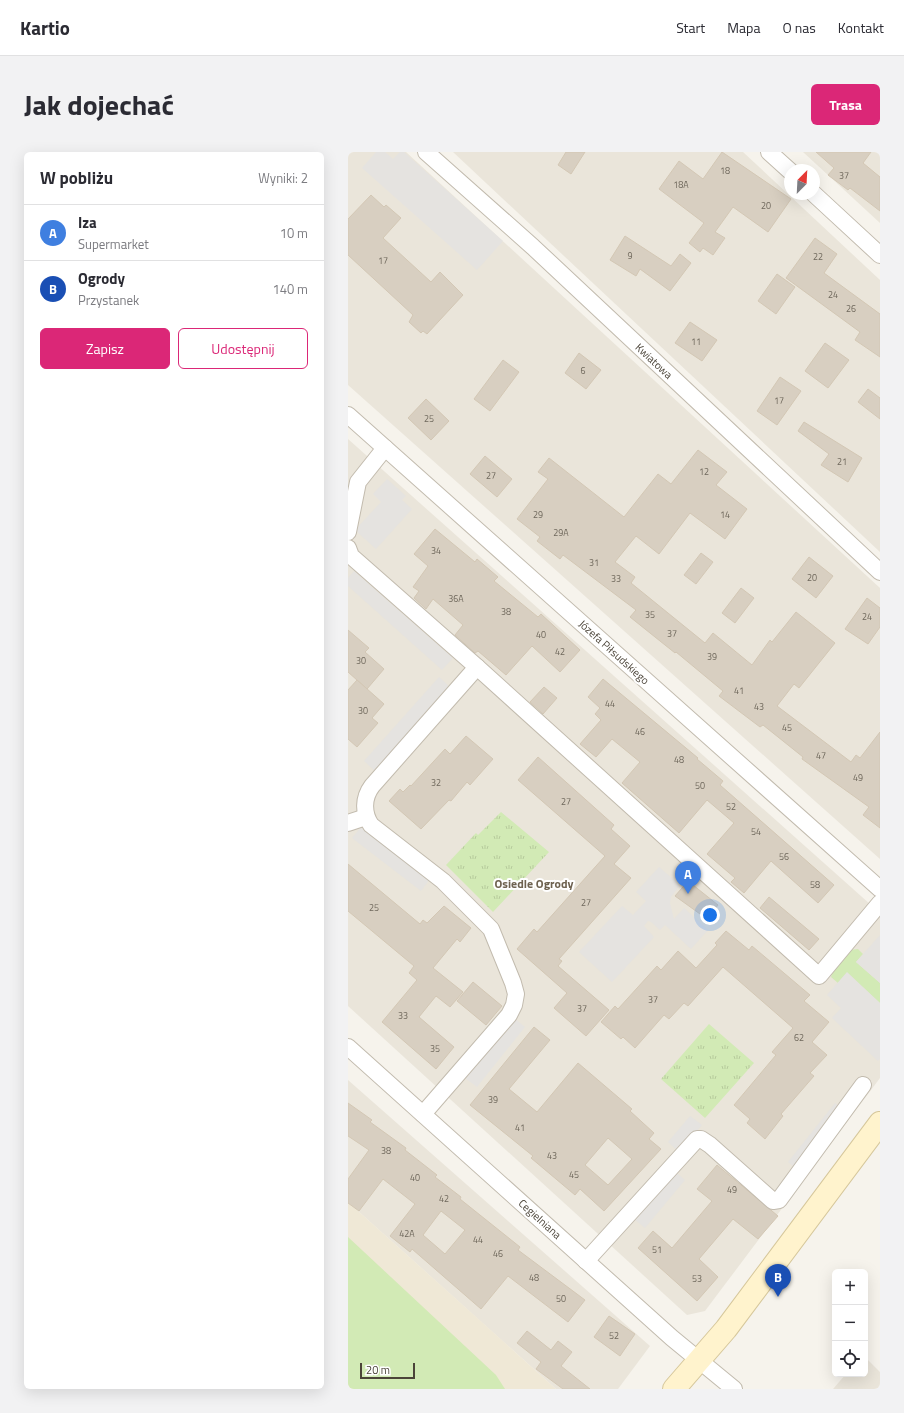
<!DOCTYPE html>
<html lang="pl">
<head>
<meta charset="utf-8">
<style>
  :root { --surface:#fff; --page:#f2f2f3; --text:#2b2b33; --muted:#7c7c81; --line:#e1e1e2; --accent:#db2777 }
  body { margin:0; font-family:"Titillium Web",sans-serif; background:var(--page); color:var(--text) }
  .controls { position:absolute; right:12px; bottom:12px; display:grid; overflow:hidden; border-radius:6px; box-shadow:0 4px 16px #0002 }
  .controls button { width:36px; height:36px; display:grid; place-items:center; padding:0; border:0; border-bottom:1px solid var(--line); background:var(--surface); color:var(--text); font:20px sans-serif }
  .compass { position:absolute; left:436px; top:12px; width:36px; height:36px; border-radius:50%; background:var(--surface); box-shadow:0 4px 16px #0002; rotate:24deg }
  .scale { position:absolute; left:12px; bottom:10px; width:55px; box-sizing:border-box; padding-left:4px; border:2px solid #4b4439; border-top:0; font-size:11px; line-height:14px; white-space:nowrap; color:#4b4439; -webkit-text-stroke:3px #fff; paint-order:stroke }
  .you { position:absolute; left:362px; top:763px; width:14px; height:14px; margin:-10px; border:3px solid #fff; border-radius:50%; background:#1a73e8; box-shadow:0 0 0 6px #1a73e833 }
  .badge { display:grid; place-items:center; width:26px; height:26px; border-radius:50%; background:var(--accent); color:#fff; font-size:13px; font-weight:700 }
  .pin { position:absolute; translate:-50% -33px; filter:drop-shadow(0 1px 2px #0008) }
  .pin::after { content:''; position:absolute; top:21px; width:14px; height:12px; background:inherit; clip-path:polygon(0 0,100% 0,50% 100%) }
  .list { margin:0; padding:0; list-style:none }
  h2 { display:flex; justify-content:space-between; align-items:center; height:52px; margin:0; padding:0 16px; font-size:17px }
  h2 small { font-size:13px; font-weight:400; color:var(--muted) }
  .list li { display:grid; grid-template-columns:26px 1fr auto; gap:12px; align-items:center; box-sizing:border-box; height:56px; padding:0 16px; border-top:1px solid var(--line) }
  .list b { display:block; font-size:15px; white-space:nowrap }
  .list p { margin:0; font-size:13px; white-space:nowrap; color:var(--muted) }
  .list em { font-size:13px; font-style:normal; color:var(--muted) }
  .actions { display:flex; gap:8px; padding:12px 16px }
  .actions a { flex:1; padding:9px 0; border:1px solid var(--accent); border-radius:6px; text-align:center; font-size:14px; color:var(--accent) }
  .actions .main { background:var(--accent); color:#fff }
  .icon { flex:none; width:22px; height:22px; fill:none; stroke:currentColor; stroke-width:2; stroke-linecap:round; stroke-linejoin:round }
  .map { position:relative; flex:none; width:532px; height:1237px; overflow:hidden; border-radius:6px }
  header { display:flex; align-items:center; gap:24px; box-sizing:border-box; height:56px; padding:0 20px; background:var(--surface); border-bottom:1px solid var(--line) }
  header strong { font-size:19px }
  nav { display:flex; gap:22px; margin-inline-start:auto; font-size:14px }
  .intro { display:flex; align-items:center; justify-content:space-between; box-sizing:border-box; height:96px; padding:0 24px }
  h1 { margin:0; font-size:28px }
  .button { padding:10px 18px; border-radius:6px; background:var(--accent); color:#fff; font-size:14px; font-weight:700 }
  main { display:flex; gap:24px; padding:0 24px }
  aside { flex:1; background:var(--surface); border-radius:6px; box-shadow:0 4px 16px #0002 }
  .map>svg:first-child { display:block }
  .residential { fill:#eae5da }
  .education { fill:#efe8d6 }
  .green { fill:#d2eab5 }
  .park { fill:url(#park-tufts) }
  .parking { fill:#e5e3e0 }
  .building { fill:#d8cfc1; stroke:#d3c7b4; fill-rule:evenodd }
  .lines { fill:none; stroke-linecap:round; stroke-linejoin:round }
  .street-casing { stroke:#c2bbae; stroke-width:18 }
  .secondary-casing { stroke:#d6c79b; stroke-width:24 }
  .street { stroke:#fff; stroke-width:16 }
  .secondary { stroke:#fff3cd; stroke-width:22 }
  .labels { text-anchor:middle; stroke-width:4; stroke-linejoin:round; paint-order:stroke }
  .number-label { font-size:9px; fill:#6e675b }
  .street-label { font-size:11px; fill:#4b4439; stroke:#fff }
  .neighbourhood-label { font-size:12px; font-weight:bold; fill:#6e6250; stroke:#fff }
</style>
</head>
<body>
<header>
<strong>Kartio</strong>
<nav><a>Start</a><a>Mapa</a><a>O nas</a><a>Kontakt</a></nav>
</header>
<div class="intro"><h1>Jak dojechać</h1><a class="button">Trasa</a></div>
<main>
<aside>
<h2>W pobliżu<small>Wyniki: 2</small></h2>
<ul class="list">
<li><span class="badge" style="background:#3f7fe0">A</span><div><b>Iza</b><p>Supermarket</p></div><em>10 m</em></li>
<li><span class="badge" style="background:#1a4fb4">B</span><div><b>Ogrody</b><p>Przystanek</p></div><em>140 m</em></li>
</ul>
<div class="actions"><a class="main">Zapisz</a><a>Udostępnij</a></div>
</aside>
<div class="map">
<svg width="532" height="1237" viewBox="0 0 532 1237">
  <defs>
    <pattern id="park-tufts" width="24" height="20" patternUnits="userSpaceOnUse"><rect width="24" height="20" fill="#d2eab5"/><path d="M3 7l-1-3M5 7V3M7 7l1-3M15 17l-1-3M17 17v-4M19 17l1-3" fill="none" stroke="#b6ca9c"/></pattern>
  </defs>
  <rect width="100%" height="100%" fill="#f6f3ec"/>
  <g class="residential">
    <polygon points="0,0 58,0 532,436 532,707 0,233"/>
    <polygon points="105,0 395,0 532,128 532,400"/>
    <polygon points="455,0 532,0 532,71"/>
    <polygon points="0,287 532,761 532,926 357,1159 339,1163 0,854"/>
    <polygon points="0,928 302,1194 270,1237 208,1237 0,1050"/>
    <polygon points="517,1205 532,1220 532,1237 485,1237 498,1222 517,1222"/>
  </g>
  <polygon class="education" points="0,1050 126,1163 208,1237 0,1237"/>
  <g class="green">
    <polygon points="510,797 515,802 508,810 532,831 532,851 499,821 490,831 483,825 486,816 502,798"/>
    <polygon points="0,1085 148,1223 157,1237 0,1237"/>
  </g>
  <g class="park">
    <polygon points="153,660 201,700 145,760 98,713 128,681 130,683"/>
    <polygon points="361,872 406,911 357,966 313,927"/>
  </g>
  <g class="parking">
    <polygon points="28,0 37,0 45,7 52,0 56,0 155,89 129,118 14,16"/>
    <polygon points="39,327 58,344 54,348 64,357 28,397 7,378 33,350 25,342"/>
    <polygon points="6,419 105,506 94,518 0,434 0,426"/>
    <polygon points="91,525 103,536 28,620 16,609"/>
    <polygon points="13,675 82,727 73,739 4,686"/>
    <polygon points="311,715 332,733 323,745 322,751 326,767 336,756 360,778 343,797 317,773 312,778 303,770 300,769 296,774 306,785 264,830 231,800 274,754 285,763 298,749 288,740"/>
    <polygon points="532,783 532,831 508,810"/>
    <polygon points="499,820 532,851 532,907 530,909 484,866 493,856 479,843"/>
    <polygon points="166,866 177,875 129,935 117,926"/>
    <polygon points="487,951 493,956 446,1015 440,1010"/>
    <polygon points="342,964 354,973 331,1000 320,990"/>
    <polygon points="325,1018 337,1028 297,1076 285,1066"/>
  </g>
  <g class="building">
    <polygon points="218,0 237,0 223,22 210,13"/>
    <polygon points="374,0 443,47 420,80 385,55 367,80 377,86 365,103 355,96 352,100 341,91 356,71 311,37 331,9 355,27"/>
    <polygon points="468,0 523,0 515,11 532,25 532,59 502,36 500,38 480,23 486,16"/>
    <polygon points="23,43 36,55 38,53 53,66 35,86 83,130 92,120 115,143 79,182 75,179 73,181 61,170 65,163 0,103 0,67"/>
    <polygon points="277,84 323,114 332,102 343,111 322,139 292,117 288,124 262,108"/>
    <polygon points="467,86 489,102 476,121 532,162 532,205 507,188 512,180 438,126"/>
    <polygon points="429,122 447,135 428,162 410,149"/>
    <polygon points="342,170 369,188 354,209 327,191"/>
    <polygon points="477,191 501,208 480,236 457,219"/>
    <polygon points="231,201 253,218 238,237 217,221"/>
    <polygon points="155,208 171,220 142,259 126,247"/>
    <polygon points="432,225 453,239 429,273 409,259"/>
    <polygon points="520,237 532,246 532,267 510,250"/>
    <polygon points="78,247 101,269 83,288 60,266"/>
    <polygon points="456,270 514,306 500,330 473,313 481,302 450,279"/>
    <polygon points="350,298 379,320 368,333 399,357 377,387 342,361 311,402 288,384 267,410 287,425 283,431 357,491 365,481 404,513 422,488 424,490 448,460 487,491 451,536 446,532 429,554 503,610 508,603 512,606 532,580 532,676 515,663 521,655 454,607 455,605 415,573 412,575 371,544 375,539 328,500 327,501 282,465 288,458 215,403 212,407 189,389 192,385 169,367 200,327 190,320 201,306 276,365 310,322 323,332"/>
    <polygon points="137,304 164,327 149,345 122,322"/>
    <polygon points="87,377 127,410 129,407 150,425 146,429 190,465 193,462 232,498 212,520 184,494 158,523 130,499 127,501 107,483 115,473 85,447 78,457 66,446 71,439 65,435 80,414 66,402"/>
    <polygon points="353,401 365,410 348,432 336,423"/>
    <polygon points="461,405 485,424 468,446 444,427"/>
    <polygon points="393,436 406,446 387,471 374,461"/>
    <polygon points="519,446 532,456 532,475 520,492 497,477"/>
    <polygon points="0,478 21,496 17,500 36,517 19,537 0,520"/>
    <polygon points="255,527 350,606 349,607 375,629 372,633 486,733 470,751 423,709 396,741 383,730 387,726 359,702 386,671 359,648 331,681 274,631 292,610 264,587 248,605 232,592 253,568 247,562 252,556 240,545"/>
    <polygon points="9,528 36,552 24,566 30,571 9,595 0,587 0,538"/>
    <polygon points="196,535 209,546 195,562 182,550"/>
    <polygon points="118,584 145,607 122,633 119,630 103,649 101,648 73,677 41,649 52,637 55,640 62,633 63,634 97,597 102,602"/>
    <polygon points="190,605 266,673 263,677 282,694 266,712 283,726 211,807 214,809 210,814 261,858 238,884 206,856 219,841 169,797 186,777 189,780 257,704 170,628"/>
    <polygon points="0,712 72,772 75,768 79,771 96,754 123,776 112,790 109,787 85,816 115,840 102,855 88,844 71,865 106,895 88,917 34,870 69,828 61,821 66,814 0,759"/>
    <polygon points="340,729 370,753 359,767 327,744"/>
    <polygon points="421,745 471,787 461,798 412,756"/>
    <polygon points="378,779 401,798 404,794 462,843 456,849 481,870 464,890 479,903 462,921 466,924 433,962 435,964 417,987 399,971 402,967 386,953 428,903 424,900 445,876 375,815 340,854 336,851 321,867 316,863 287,896 275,885 273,887 253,870 267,854 270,857 309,814 313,818 330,799 348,816 369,793 367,791"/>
    <polygon points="125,830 154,854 138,873 109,849"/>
    <path d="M186,875L202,888L161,937L189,960L230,911L284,957L282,959L306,981L301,987L313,997L256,1059L232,1037L227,1043L183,1006L185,1004L122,953ZM260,986L284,1007L260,1033L237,1013Z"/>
    <path d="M0,951L24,968L22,970L58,996L57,998L89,1023L87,1025L113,1045L112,1047L172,1095L170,1098L237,1148L220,1170L160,1124L133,1157L64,1097L62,1100L42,1084L67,1052L35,1027L11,1059L0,1051V1027L21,998L0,984ZM93,1059L117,1078L97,1102L75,1083Z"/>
    <polygon points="369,1013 430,1064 410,1087 385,1067 351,1107 370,1125 349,1149 290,1096 305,1079 324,1096 364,1049 349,1037"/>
    <polygon points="261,1164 287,1182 272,1204 246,1185"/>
    <polygon points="179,1179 203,1198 210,1189 224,1200 213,1214 242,1237 215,1237 188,1217 193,1210 169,1191"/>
  </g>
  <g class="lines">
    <defs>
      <g id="street">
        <polyline points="78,0 185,95 532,420"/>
        <polyline points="421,0 442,19"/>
        <polyline points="466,42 532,103"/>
        <polyline points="0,263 532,737"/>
        <polyline points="0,380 10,330 37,296"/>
        <polyline points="0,396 3,404 11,411 129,515 471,824 532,751"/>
        <polyline points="0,671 18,665"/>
        <polyline points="0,895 324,1186 386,1237"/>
        <path d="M75,962L161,863L166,853L168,842L165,831L143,777L95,729L23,673C15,661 15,646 24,634L129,515"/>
        <polyline points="238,1109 349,987 353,987 362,993 425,1049 431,1048 515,933"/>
      </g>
      <polyline id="secondary" points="326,1237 378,1177 532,971"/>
    </defs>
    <use href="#street" class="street-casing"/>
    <use href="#secondary" class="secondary-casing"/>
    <use href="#street" class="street"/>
    <use href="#secondary" class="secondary"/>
  </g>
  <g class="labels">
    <g class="number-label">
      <text x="377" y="22">18</text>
      <text x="496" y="27">37</text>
      <text x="333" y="36">18A</text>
      <text x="418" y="57">20</text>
      <text x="282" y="107">9</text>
      <text x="470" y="108">22</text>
      <text x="35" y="112">17</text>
      <text x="485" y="146">24</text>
      <text x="503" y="160">26</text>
      <text x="348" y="193">11</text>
      <text x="235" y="222">6</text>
      <text x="431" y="252">17</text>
      <text x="81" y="270">25</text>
      <text x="494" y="313">21</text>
      <text x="356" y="323">12</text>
      <text x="143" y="327">27</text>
      <text x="190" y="366">29</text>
      <text x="377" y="366">14</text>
      <text x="213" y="384">29A</text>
      <text x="88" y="402">34</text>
      <text x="246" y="414">31</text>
      <text x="464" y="429">20</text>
      <text x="268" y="430">33</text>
      <text x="108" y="450">36A</text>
      <text x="158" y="463">38</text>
      <text x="302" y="466">35</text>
      <text x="519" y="468">24</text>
      <text x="324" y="485">37</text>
      <text x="193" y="486">40</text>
      <text x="212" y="503">42</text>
      <text x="364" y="508">39</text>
      <text x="13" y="512">30</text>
      <text x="391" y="542">41</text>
      <text x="262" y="555">44</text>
      <text x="411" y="558">43</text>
      <text x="15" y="562">30</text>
      <text x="439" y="579">45</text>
      <text x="292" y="583">46</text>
      <text x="473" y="607">47</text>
      <text x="331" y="611">48</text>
      <text x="510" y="629">49</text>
      <text x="88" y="634">32</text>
      <text x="352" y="637">50</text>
      <text x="218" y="653">27</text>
      <text x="383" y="658">52</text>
      <text x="408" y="683">54</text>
      <text x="436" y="708">56</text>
      <text x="467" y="736">58</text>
      <text x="238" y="754">27</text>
      <text x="26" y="759">25</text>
      <text x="305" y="851">37</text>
      <text x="234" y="860">37</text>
      <text x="55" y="867">33</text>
      <text x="451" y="889">62</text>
      <text x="87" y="900">35</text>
      <text x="145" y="951">39</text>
      <text x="172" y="979">41</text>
      <text x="38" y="1002">38</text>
      <text x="204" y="1007">43</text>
      <text x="226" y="1026">45</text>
      <text x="67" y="1029">40</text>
      <text x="384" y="1041">49</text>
      <text x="96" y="1050">42</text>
      <text x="59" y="1085">42A</text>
      <text x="130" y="1091">44</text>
      <text x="309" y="1101">51</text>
      <text x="150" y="1105">46</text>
      <text x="186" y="1129">48</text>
      <text x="349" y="1130">53</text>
      <text x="213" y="1150">50</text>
      <text x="266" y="1187">52</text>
    </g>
    <g class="street-label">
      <text transform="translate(306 209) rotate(43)" y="4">Kwiatowa</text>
      <text transform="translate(266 500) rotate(42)" y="4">Józefa Piłsudskiego</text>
      <text transform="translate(192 1067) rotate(42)" y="4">Cegielniana</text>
    </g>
    <g class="neighbourhood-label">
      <text x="186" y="736">Osiedle Ogrody</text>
    </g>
  </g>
</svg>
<div class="controls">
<button>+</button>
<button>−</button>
<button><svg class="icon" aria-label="locate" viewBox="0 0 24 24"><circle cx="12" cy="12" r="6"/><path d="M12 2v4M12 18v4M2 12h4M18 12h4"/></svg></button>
</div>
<svg class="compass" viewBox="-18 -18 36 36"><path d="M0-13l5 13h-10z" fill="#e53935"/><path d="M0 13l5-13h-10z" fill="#7c7c81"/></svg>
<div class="scale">20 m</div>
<div class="you"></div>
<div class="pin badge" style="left:340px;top:742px;background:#3f7fe0">A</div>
<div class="pin badge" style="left:430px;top:1145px;background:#1a4fb4">B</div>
</div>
</main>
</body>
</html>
